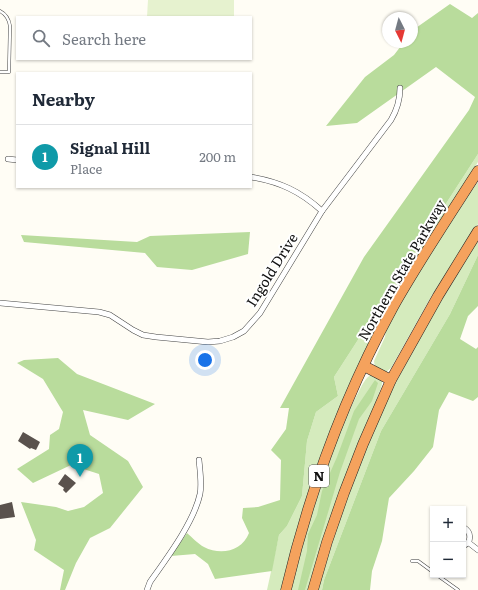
<!DOCTYPE html>
<html lang="en">
<head>
<meta charset="utf-8">
<style>
  :root { --surface:#fff; --page:#f6f6f7; --text:#1f2937; --muted:#747a83; --line:#e0e1e3; --accent:#c4262e }
  body { margin:0; font-family:Literata,serif; background:var(--page); color:var(--text) }
  .controls { position:absolute; right:12px; bottom:12px; display:grid; overflow:hidden; border-radius:0px; box-shadow:0 1px 3px #0004 }
  .controls button { width:36px; height:36px; display:grid; place-items:center; padding:0; border:0; border-bottom:1px solid var(--line); background:var(--surface); color:var(--text); font:20px sans-serif }
  .compass { position:absolute; left:382px; top:12px; width:36px; height:36px; border-radius:50%; background:var(--surface); box-shadow:0 1px 3px #0004; rotate:174deg }
  .you { position:absolute; left:205px; top:360px; width:14px; height:14px; margin:-10px; border:3px solid #fff; border-radius:50%; background:#1a73e8; box-shadow:0 0 0 6px #1a73e833 }
  .badge { display:grid; place-items:center; width:26px; height:26px; border-radius:50%; background:var(--accent); color:#fff; font-size:13px; font-weight:700 }
  .pin { position:absolute; translate:-50% -33px; filter:drop-shadow(0 1px 2px #0008) }
  .pin::after { content:''; position:absolute; top:21px; width:14px; height:12px; background:inherit; clip-path:polygon(0 0,100% 0,50% 100%) }
  .list { margin:0; padding:0; list-style:none }
  h2 { display:flex; justify-content:space-between; align-items:center; height:52px; margin:0; padding:0 16px; font-size:17px }
  h2 small { font-size:13px; font-weight:400; color:var(--muted) }
  .list li { display:grid; grid-template-columns:26px 1fr auto; gap:12px; align-items:center; box-sizing:border-box; height:64px; padding:0 16px; border-top:1px solid var(--line) }
  .list b { display:block; font-size:15px; white-space:nowrap }
  .list p { margin:0; font-size:13px; white-space:nowrap; color:var(--muted) }
  .list em { font-size:13px; font-style:normal; color:var(--muted) }
  .icon { flex:none; width:22px; height:22px; fill:none; stroke:currentColor; stroke-width:2; stroke-linecap:round; stroke-linejoin:round }
  .map { position:relative; flex:none; width:478px; height:590px; overflow:hidden }
  .search { position:absolute; background:var(--surface); box-shadow:0 1px 3px #0004; left:16px; top:16px; width:236px; height:44px; display:flex; align-items:center; gap:10px; box-sizing:border-box; padding:0 14px; border-radius:0px; color:var(--muted); font-size:15px }
  .panel { position:absolute; background:var(--surface); box-shadow:0 1px 3px #0004; left:16px; top:72px; width:236px; height:116px; border-radius:0px }
  .map>svg:first-child { display:block }
  .green { fill:#d5ebbd }
  .forest { fill:#b9dc9c }
  .pitch { fill:#e6f2cf }
  .building { fill:#5a524d }
  .lines { fill:none; stroke-linecap:round; stroke-linejoin:round }
  .lane-casing { stroke:#444; stroke-width:3.5 }
  .street-casing { stroke:#444; stroke-width:6 }
  .highway-casing { stroke:#222; stroke-width:11 }
  .lane { stroke:#fff; stroke-width:2.5 }
  .street { stroke:#fff; stroke-width:5 }
  .highway { stroke:#f5a25d; stroke-width:10 }
  .labels { text-anchor:middle; stroke-width:4; stroke-linejoin:round; paint-order:stroke }
  .shield { fill:#fff; stroke:#585858; stroke-width:1 }
  .shield-label { font-size:13px; font-weight:bold; fill:#111 }
  .street-label { font-size:14px; fill:#111; stroke:#fff }
</style>
</head>
<body>
<div class="map">
<svg width="478" height="590" viewBox="0 0 478 590">
  <rect width="100%" height="100%" fill="#fffdf5"/>
  <g class="green">
    <polygon points="478,154 478,162 439,223 400,288 310,491 288,563 281,590 267,590 279,535 287,526 302,496 307,441 316,412 338,396 334,377"/>
    <polygon points="478,182 478,224 432,295 391,368 386,372 375,368 374,361 385,337 386,329 424,258"/>
    <polygon points="478,240 478,255 450,314 381,431 324,580 322,590 318,590 346,497 385,402 434,313"/>
    <path d="M373,374L382,380C383,389 376,395 377,404L309,590H290C308,524 325,456 357,395C361,388 365,376 373,374Z"/>
  </g>
  <g class="forest">
    <path d="M450,4L472,18L478,13V154L334,377L338,396L316,412L307,441L302,496L287,526L279,535L272,571L215,579L208,564L195,554L171,556L187,533C192,537 198,544 204,547C221,556 242,551 249,533L242,518L243,508L258,507L280,500L281,460L271,450L286,429L289,408H280L364,257L469,110L475,97L436,67L357,123L326,126L365,77L394,55L404,42H412L413,30Z"/>
    <polygon points="250,232 248,254 192,270 157,267 145,253 24,242 21,235 137,242 150,236"/>
    <polygon points="478,255 478,306 468,316 460,339 476,349 478,347 478,397 473,401 449,392 439,410 433,447 414,471 389,498 382,541 372,571 370,590 322,590 324,580 381,431 450,314"/>
    <polygon points="58,358 77,374 155,404 128,420 83,410 90,435 128,461 143,487 110,528 90,538 76,563 65,590 60,590 64,570 34,550 36,540 21,502 56,507 68,511 84,507 103,493 99,474 71,465 33,483 17,469 49,449 50,435 59,429 63,412 43,379 17,363 24,360"/>
    <polygon points="375,380 378,383 372,401 359,419 340,472 305,590 298,590 307,551 308,534 317,515 322,491 337,457 354,411"/>
  </g>
  <polygon class="pitch" points="148,0 234,0 234,17 147,17"/>
  <g class="building">
    <polygon points="23,432 40,442 36,450 31,448 30,449 18,441"/>
    <polygon points="65,474 76,483 66,493 63,490 64,488 58,484"/>
    <polygon points="12,502 15,517 0,519 0,505"/>
  </g>
  <g class="lines">
    <defs>
      <g id="lane">
        <path d="M0,11C6,14 9,19 10,26L9,72H0"/>
        <polyline points="412,561 418,561 433,572"/>
        <polyline points="437,575 458,590"/>
      </g>
      <g id="street">
        <polyline points="8,159 17,160"/>
        <path d="M251,177C280,182 300,191 322,211"/>
        <path d="M0,303L99,312L110,315L133,330L143,335L156,337L208,342L220,341L233,337L244,331L260,313L322,211L391,120C397,110 400,101 400,88"/>
        <path d="M463,527C472,532 472,542 463,546"/>
        <polyline points="469,543 478,550"/>
        <path d="M147,590L150,582C167,558 194,522 200,494C202,484 200,471 199,460"/>
      </g>
      <g id="highway">
        <polyline points="364,366 391,380"/>
        <path d="M286,590C309,493 345,395 393,307C419,261 449,216 478,171"/>
        <polyline points="313,590 327,542 344,493 363,444 391,380 438,296 478,231"/>
      </g>
    </defs>
    <use href="#lane" class="lane-casing"/>
    <use href="#street" class="street-casing"/>
    <use href="#highway" class="highway-casing"/>
    <use href="#lane" class="lane"/>
    <use href="#street" class="street"/>
    <use href="#highway" class="highway"/>
  </g>
  <g class="labels">
    <rect class="shield" x="309" y="465" width="20" height="22" rx="3"/>
    <g class="shield-label">
      <text x="319" y="481">N</text>
    </g>
    <g class="street-label">
      <text transform="translate(272 270) rotate(-58)" y="5">Ingold Drive</text>
      <text transform="translate(402 270) rotate(-60)" y="5">Northern State Parkway</text>
    </g>
  </g>
</svg>
<div class="controls">
<button>+</button>
<button>−</button>
</div>
<svg class="compass" viewBox="-18 -18 36 36"><path d="M0-13l5 13h-10z" fill="#e53935"/><path d="M0 13l5-13h-10z" fill="#747a83"/></svg>
<div class="you"></div>
<div class="pin badge" style="left:80px;top:477px;background:#0f9aa8">1</div>
<div class="search"><svg class="icon" aria-label="search" viewBox="0 0 24 24"><circle cx="10" cy="10" r="6"/><path d="M15 15l6 6"/></svg>Search here</div>
<section class="panel">
<h2>Nearby<small></small></h2>
<ul class="list">
<li><span class="badge" style="background:#0f9aa8">1</span><div><b>Signal Hill</b><p>Place</p></div><em>200 m</em></li>
</ul>
</section>
</div>
</body>
</html>
